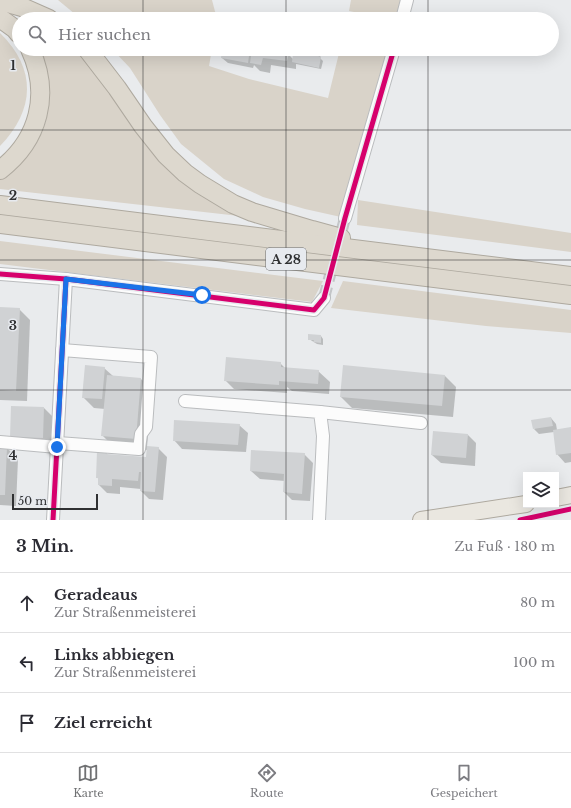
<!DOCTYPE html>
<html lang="de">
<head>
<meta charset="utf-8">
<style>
  :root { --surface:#fff; --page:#f2f2f3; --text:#2b2b33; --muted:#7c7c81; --line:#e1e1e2; --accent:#707173 }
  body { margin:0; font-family:"Libre Baskerville",serif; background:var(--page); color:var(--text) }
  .controls { position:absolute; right:12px; bottom:12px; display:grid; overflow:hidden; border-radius:0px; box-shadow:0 4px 16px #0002 }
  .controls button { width:36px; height:36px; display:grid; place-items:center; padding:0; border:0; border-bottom:1px solid var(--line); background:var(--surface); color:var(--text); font:20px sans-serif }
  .scale { position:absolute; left:12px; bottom:10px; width:86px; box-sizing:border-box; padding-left:4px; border:2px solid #2f3032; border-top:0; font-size:11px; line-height:14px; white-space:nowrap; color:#2f3032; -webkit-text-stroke:3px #e7eaef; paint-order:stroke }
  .stop { position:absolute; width:12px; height:12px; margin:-9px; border:3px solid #1a73e8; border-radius:50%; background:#fff }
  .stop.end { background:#1a73e8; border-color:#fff; box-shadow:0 1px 4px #0008 }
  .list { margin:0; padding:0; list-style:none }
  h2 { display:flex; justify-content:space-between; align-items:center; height:52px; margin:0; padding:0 16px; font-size:17px }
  h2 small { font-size:13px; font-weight:400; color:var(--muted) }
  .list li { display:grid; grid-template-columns:26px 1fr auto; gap:12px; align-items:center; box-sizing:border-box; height:60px; padding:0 16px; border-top:1px solid var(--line) }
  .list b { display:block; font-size:15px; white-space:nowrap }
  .list p { margin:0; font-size:13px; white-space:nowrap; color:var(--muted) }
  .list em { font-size:13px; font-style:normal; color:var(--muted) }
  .icon { flex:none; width:22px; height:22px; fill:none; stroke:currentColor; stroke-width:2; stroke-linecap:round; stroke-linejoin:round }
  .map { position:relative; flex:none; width:571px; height:520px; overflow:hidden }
  .search { position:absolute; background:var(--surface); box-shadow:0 4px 16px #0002; left:12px; right:12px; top:12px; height:44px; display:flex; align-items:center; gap:10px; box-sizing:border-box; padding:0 14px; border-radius:22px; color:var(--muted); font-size:15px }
  .sheet { height:232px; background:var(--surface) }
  nav { display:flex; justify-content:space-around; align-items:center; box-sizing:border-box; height:56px; border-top:1px solid var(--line); background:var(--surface); font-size:11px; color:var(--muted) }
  nav a { display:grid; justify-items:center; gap:2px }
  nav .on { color:var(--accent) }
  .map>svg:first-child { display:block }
  .green { fill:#d9d3c9 }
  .shadow { fill:#0003 }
  .building { fill:#d0d2d4 }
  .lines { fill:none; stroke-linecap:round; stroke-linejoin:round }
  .minor-tunnel { stroke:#c4c6c8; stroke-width:12; stroke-dasharray:12 6; stroke-linecap:butt }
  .minor-casing { stroke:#babcbe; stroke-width:14 }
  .major-casing { stroke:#aea99f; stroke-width:18 }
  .highway-casing { stroke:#aea99f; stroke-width:20 }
  .minor { stroke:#fcfcfc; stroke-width:12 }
  .major { stroke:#eae7e0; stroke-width:16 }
  .highway { stroke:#ddd8ce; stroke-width:18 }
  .cycleway-casing { stroke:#e7eaef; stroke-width:8 }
  .cycleway { stroke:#d6006c; stroke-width:5 }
  .route { stroke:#1a73e8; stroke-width:5 }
  .grid { fill:none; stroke:#2f3032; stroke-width:1; stroke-opacity:0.55 }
  .labels { text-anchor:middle; stroke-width:3; stroke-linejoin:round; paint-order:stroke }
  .shield { fill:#e7eaef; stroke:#66686b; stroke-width:1 }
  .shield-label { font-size:13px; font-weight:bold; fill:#2f3032 }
  .grid-label { font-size:13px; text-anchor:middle; font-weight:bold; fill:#2f3032; stroke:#e7eaef; stroke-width:3; stroke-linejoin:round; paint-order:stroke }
</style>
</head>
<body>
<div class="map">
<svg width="571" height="520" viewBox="0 0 571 520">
  <rect width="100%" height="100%" fill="#e9ebed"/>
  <g class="green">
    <polygon points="58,0 212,0 217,19 81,19"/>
    <polygon points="351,0 401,0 398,13 388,19 349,11"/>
    <path d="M0,33C37,69 35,110 0,146Z"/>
    <path d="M41,49H80L126,114L248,217L0,189V178C6,174 13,171 18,166C53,132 55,94 41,49Z"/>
    <polygon points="112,49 212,49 209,66 249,79 328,98 340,49 388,49 341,217 305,209 263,197 224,179 181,144 160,115 130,68"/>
    <polygon points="358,200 571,233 571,252 357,225"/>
    <polygon points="0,241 323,281 312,302 0,264"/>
    <polygon points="343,281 571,310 571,333 486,326 331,308"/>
  </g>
  <g class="shadow">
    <polygon points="223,49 250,49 253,52 254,49 271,49 271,51 288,54 293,59 298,56 300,49 322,49 320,58 323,61 321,69 296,64 296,69 271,65 270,73 260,71 254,65 253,68 228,63 222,58"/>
    <polygon points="0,308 19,309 30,320 27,401 0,400"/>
    <polygon points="321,336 323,339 323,345 317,344 309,339"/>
    <polygon points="280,363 285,368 318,371 330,382 329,394 292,391 287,387 287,393 234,389 225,380"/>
    <polygon points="104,368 113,376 141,379 152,390 147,447 158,448 167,457 163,500 149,499 141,491 141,489 120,487 120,494 107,493 99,485 99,480 97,477 106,453 109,456 147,458 147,450 113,446 102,435 105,409 94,408 83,397"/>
    <polygon points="445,376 456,387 453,417 352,408 341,397"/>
    <polygon points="44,408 52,416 51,446 19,445 11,436"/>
    <polygon points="551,418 556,424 557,430 571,428 571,462 565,463 557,454 554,432 539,434 534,429"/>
    <polygon points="239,425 248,433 246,452 182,449 174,440"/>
    <polygon points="468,435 476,443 475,466 441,463 432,455"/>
    <polygon points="0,447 7,448 18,459 16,506 0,505"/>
    <polygon points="304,454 313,463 310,501 292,500 284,492 285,481 260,479 251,471"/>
  </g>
  <g class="building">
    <polygon points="308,13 325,17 325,19 306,19"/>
    <polygon points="222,49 250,49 248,63 221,58"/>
    <polygon points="252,49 289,53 287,61 263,58 261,65 250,63"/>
    <polygon points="299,49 318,49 318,56 321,57 319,68 292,62 293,54 297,54"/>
    <polygon points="0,307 20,308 16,391 0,390"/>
    <polygon points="308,334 321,335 321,343 313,342 314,340 308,340"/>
    <polygon points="226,357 281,362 281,367 319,370 318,384 279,381 279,385 224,381"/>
    <polygon points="85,365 105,367 102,399 82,398"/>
    <polygon points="343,365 445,375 442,406 340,397"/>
    <polygon points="107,375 141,378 136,439 101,436"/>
    <polygon points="11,406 44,407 43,438 10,437"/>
    <polygon points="551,417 553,426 533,429 531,420"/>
    <polygon points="174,420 240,424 238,445 173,441"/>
    <polygon points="571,427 571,453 556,455 553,430"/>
    <polygon points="433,431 468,434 466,458 431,455"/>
    <polygon points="0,446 7,447 5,495 0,495"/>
    <polygon points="147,446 159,447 155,492 140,491 141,472 139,472 138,481 112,479 112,486 98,485 98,478 96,478 97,451 107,452 106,454 146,457"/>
    <polygon points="251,450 305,453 302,494 283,492 284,474 250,471"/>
  </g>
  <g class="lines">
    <polyline class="minor-tunnel" points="324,298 345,218"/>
    <defs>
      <g id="minor">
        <polyline points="402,19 407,0"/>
        <polyline points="345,218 394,49"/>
        <polyline points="0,274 66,279 314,310 324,298"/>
        <polyline points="185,401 320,412 323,436 319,520"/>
        <polyline points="320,412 421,423"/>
        <polyline points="0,442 57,447"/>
        <polyline points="58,443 139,449 141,434 146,427 151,357 62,350"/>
        <polyline points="53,520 66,279"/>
      </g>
      <g id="major">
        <polyline points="556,498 571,495"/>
        <polyline points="421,520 526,504"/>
      </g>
      <g id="highway">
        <polyline points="0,1 22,7 49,19"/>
        <polyline points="0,18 15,29 19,34"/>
        <polyline points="87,49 117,88 143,126 166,155 185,173 200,184 233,204 252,212 312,230 341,238"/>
        <path d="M0,170C39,140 51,94 30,49"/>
        <polyline points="0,205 571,276"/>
        <polyline points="0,224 571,295"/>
      </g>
    </defs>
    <use href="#minor" class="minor-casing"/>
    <use href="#major" class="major-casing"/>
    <use href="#highway" class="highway-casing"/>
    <use href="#minor" class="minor"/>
    <use href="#major" class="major"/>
    <use href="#highway" class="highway"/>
    <defs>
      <g id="cycleway">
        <polyline points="0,274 66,279 314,310 324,298 345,218 394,49"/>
        <polyline points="53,520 66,279"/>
        <polyline points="520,520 571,509"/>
      </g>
    </defs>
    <use href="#cycleway" class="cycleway-casing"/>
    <use href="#cycleway" class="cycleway"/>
  </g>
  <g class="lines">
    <polyline class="route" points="57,447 66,279 202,295"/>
  </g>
  <path class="grid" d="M143,0V19M286,0V19M428,0V19M143,49V520M286,49V520M428,49V520M0,130H571M0,260H571M0,390H571"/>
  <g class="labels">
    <rect class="shield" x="266" y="248" width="40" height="22" rx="3"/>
    <g class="shield-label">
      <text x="286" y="264">A 28</text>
    </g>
  </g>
  <g class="grid-label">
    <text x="13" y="70">1</text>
    <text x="13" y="200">2</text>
    <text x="13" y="330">3</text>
    <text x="13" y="460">4</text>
  </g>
</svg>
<div class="controls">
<button><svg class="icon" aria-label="layers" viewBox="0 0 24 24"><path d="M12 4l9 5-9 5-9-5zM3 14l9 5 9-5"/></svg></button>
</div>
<div class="scale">50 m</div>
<div class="stop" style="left:202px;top:295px"></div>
<div class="stop end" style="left:57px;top:447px"></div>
<div class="search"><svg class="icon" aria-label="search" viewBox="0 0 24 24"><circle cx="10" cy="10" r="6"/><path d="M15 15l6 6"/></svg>Hier suchen</div>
</div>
<section class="sheet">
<h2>3 Min.<small>Zu Fuß · 180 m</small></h2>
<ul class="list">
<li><svg class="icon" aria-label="ahead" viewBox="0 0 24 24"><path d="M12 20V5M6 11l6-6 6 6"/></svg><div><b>Geradeaus</b><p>Zur Straßenmeisterei</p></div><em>80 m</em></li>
<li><svg class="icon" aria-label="left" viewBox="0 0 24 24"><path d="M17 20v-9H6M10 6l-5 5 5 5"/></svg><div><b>Links abbiegen</b><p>Zur Straßenmeisterei</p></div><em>100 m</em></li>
<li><svg class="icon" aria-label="arrive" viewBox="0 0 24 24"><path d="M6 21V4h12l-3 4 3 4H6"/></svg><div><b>Ziel erreicht</b></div></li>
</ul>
</section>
<nav>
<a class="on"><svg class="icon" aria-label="map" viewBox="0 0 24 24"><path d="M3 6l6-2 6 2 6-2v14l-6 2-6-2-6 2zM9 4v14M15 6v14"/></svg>Karte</a>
<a><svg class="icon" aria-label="directions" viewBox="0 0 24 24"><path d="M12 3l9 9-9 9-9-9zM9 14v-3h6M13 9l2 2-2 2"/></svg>Route</a>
<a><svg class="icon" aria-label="saved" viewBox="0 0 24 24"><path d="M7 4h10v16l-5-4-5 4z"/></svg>Gespeichert</a>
</nav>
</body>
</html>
